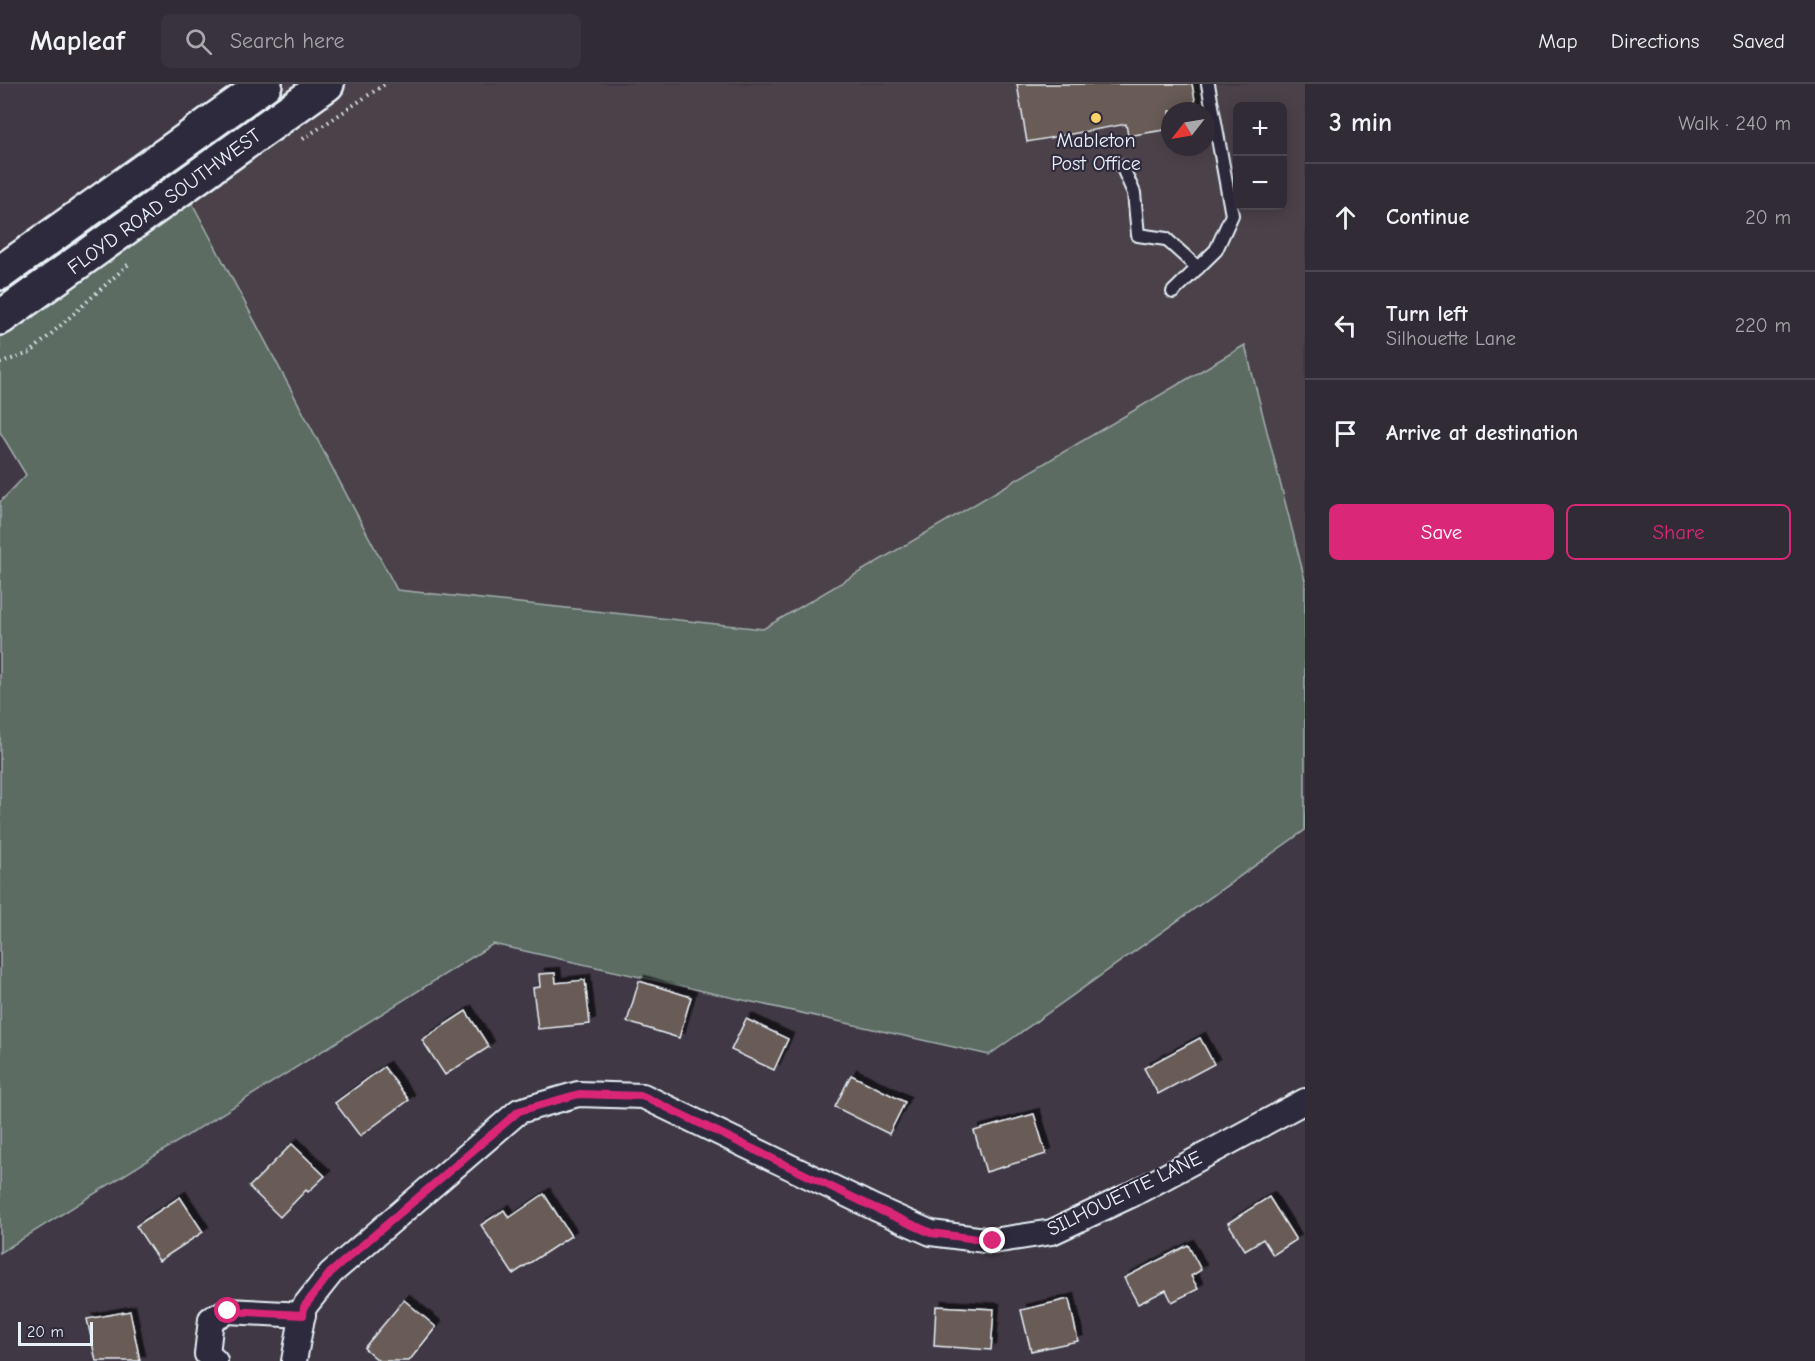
<!DOCTYPE html>
<html lang="en">
<head>
<meta charset="utf-8">
<style>
  :root { --surface:#302b34; --page:#38333c; --text:#f1f3f6; --muted:#a8a7ac; --line:#4b474f; --accent:#db2777 }
  body { margin:0; font-family:"Comic Neue",sans-serif; background:var(--page); color:var(--text) }
  .controls { position:absolute; right:18px; top:18px; display:grid; overflow:hidden; border-radius:9px; box-shadow:0 3px 15px #0003 }
  .controls button { width:54px; height:54px; display:grid; place-items:center; padding:0; border:0; border-bottom:2px solid var(--line); background:var(--surface); color:var(--text); font:30px sans-serif }
  .compass { position:absolute; left:1161px; top:18px; width:54px; height:54px; border-radius:50%; background:var(--surface); box-shadow:0 3px 15px #0003; rotate:239deg }
  .scale { position:absolute; left:18px; bottom:15px; width:75px; box-sizing:border-box; padding-left:6px; border:3px solid #e8f1f8; border-top:0; font-size:16px; line-height:21px; white-space:nowrap; color:#e8f1f8; -webkit-text-stroke:4px #2f2a3d; paint-order:stroke }
  .stop { position:absolute; width:18px; height:18px; margin:-14px; border:4px solid #db2777; border-radius:50%; background:#fff }
  .stop.end { background:#db2777; border-color:#fff; box-shadow:0 2px 6px #0008 }
  .list { margin:0; padding:0; list-style:none }
  h2 { display:flex; justify-content:space-between; align-items:center; height:78px; margin:0; padding:0 24px; font-size:26px }
  h2 small { font-size:20px; font-weight:400; color:var(--muted) }
  .list li { display:grid; grid-template-columns:39px 1fr auto; gap:18px; align-items:center; box-sizing:border-box; height:108px; padding:0 24px; border-top:2px solid var(--line) }
  .list b { display:block; font-size:22px; white-space:nowrap }
  .list p { margin:0; font-size:20px; white-space:nowrap; color:var(--muted) }
  .list em { font-size:20px; font-style:normal; color:var(--muted) }
  .actions { display:flex; gap:12px; padding:18px 24px }
  .actions a { flex:1; padding:14px 0; border:2px solid var(--accent); border-radius:9px; text-align:center; font-size:21px; color:var(--accent) }
  .actions .main { background:var(--accent); color:#fff }
  .icon { flex:none; width:33px; height:33px; fill:none; stroke:currentColor; stroke-width:2; stroke-linecap:round; stroke-linejoin:round }
  .map { position:relative; flex:none; width:1305px; height:1277px; overflow:hidden }
  header { display:flex; align-items:center; gap:36px; box-sizing:border-box; height:84px; padding:0 30px; background:var(--surface); border-bottom:2px solid var(--line) }
  header strong { font-size:28px }
  nav { display:flex; gap:33px; margin-inline-start:auto; font-size:21px }
  .search { width:420px; height:54px; background:var(--page); display:flex; align-items:center; gap:15px; box-sizing:border-box; padding:0 21px; border-radius:9px; color:var(--muted); font-size:22px }
  main { display:flex }
  aside { flex:1; background:var(--surface) }
  .map>svg:first-child { display:block }
  .built { fill:#4c434a; fill-rule:evenodd }
  .green { fill:#5c6c63; stroke:#a2aeae; stroke-width:1.5 }
  .building { fill:#695b57; stroke:#e8f1f8; stroke-width:1.5; filter:url(#shadow) }
  .lines { fill:none; stroke-linecap:round; stroke-linejoin:round }
  .lane-casing { stroke:#e8f1f8; stroke-width:16 }
  .street-casing { stroke:#e8f1f8; stroke-width:28 }
  .secondary-casing { stroke:#e8f1f8; stroke-width:38 }
  .path { stroke:#e8f1f8; stroke-width:4; stroke-dasharray:1.5 4.5; stroke-linecap:butt }
  .lane { stroke:#2f2a3d; stroke-width:12 }
  .street { stroke:#2f2a3d; stroke-width:24 }
  .secondary { stroke:#2f2a3d; stroke-width:33 }
  .route { stroke:#db2777; stroke-width:8 }
  .poi-dot { fill:#ffd166; stroke:#2f2a3d; stroke-width:2 }
  .labels { text-anchor:middle; stroke-width:4.5; stroke-linejoin:round; paint-order:stroke }
  .poi-label { font-size:20px; fill:#e8f1f8; stroke:#2f2a3d }
  .street-label { font-size:20px; fill:#e8f1f8; stroke:#2f2a3d }
</style>
</head>
<body>
<header>
<strong>Mapleaf</strong>
<div class="search"><svg class="icon" aria-label="search" viewBox="0 0 24 24"><circle cx="10" cy="10" r="6"/><path d="M15 15l6 6"/></svg>Search here</div>
<nav><a>Map</a><a>Directions</a><a>Saved</a></nav>
</header>
<main>
<div class="map">
<svg width="1305" height="1277" viewBox="0 0 1305 1277">
  <defs>
    <filter id="shadow"><feDropShadow dx="5.5" dy="-5.5" stdDeviation="0" flood-color="#0009"/></filter>
  </defs>
  <rect width="100%" height="100%" fill="#403945"/>
  <filter id="ink" filterUnits="userSpaceOnUse"><feTurbulence type="fractalNoise" baseFrequency=".0167" numOctaves="2"/><feDisplacementMap in="SourceGraphic" scale="12" xChannelSelector="R" yChannelSelector="G"/><feConvolveMatrix kernelMatrix="1 2 1 2 8 2 1 2 1" color-interpolation-filters="sRGB"/></filter>
  <g filter="url(#ink)">
    <path class="built" d="M267,0H1305V496L1245,261L763,545L397,506L163,64ZM1238,22H1282V122H1238ZM1170,27H1206V63H1170Z"/>
    <polygon class="green" points="163,64 397,506 763,545 1245,261 1305,496 1305,746 989,971 493,860 0,1169 0,418 26,391 0,348 0,174"/>
    <g class="building">
      <polygon points="1017,0 1192,0 1197,27 1170,27 1170,45 1128,52 1126,40 1027,58"/>
      <polygon points="555,889 556,899 585,896 590,940 538,945 533,904 540,903 539,890"/>
      <polygon points="639,897 691,913 679,954 627,938"/>
      <polygon points="466,927 489,963 445,991 422,956"/>
      <polygon points="746,935 788,955 774,986 731,966"/>
      <polygon points="1200,954 1214,980 1158,1010 1144,984"/>
      <polygon points="384,983 409,1016 360,1052 335,1019"/>
      <polygon points="851,991 905,1018 889,1050 835,1023"/>
      <polygon points="1034,1030 1046,1070 986,1088 974,1047"/>
      <polygon points="292,1060 325,1092 308,1108 306,1106 280,1133 249,1103"/>
      <polygon points="544,1110 571,1152 513,1190 481,1141 504,1126 509,1134"/>
      <polygon points="180,1113 203,1148 159,1177 136,1142"/>
      <polygon points="1269,1113 1296,1156 1273,1171 1263,1155 1245,1166 1228,1139"/>
      <polygon points="1188,1161 1201,1186 1191,1192 1198,1205 1172,1218 1166,1206 1138,1220 1124,1194"/>
      <polygon points="1069,1215 1078,1257 1031,1267 1021,1226"/>
      <polygon points="404,1216 436,1243 409,1277 379,1277 364,1264"/>
      <polygon points="936,1222 994,1225 991,1266 934,1262"/>
      <polygon points="130,1227 140,1277 96,1277 87,1235"/>
    </g>
    <g class="lines">
      <defs>
        <g id="lane">
          <polyline points="1122,82 1134,109 1138,151 1166,155 1198,184"/>
          <polyline points="1173,208 1216,166 1232,131 1208,0"/>
        </g>
        <g id="street">
          <polyline points="215,1277 207,1270 211,1235 228,1227 303,1231"/>
          <polyline points="294,1277 304,1223 331,1189 519,1027 578,1010 643,1012 875,1124 931,1149 993,1157 1052,1148 1133,1110 1305,1017"/>
        </g>
        <g id="secondary">
          <polyline points="0,189 265,0"/>
          <polyline points="0,234 327,0"/>
        </g>
      </defs>
      <use href="#lane" class="lane-casing"/>
      <use href="#street" class="street-casing"/>
      <use href="#secondary" class="secondary-casing"/>
      <g class="path">
        <polyline points="303,55 385,0"/>
        <polyline points="0,279 30,269 131,178"/>
      </g>
      <use href="#lane" class="lane"/>
      <use href="#street" class="street"/>
      <use href="#secondary" class="secondary"/>
    </g>
  </g>
  <g class="lines" filter="url(#ink)">
    <polyline class="route" points="228,1227 303,1231 304,1223 330,1189 519,1027 579,1010 643,1012 875,1124 931,1149 993,1157"/>
  </g>
  <circle class="poi-dot" cx="1096" cy="34" r="6"/>
  <g class="labels">
    <g class="poi-label">
      <text x="1096" y="63">Mableton<tspan x="1096" dy="23">Post Office</tspan></text>
    </g>
    <g class="street-label">
      <text transform="translate(164 117) rotate(-36)" y="7">FLOYD ROAD SOUTHWEST</text>
      <text transform="translate(1124 1109) rotate(-26)" y="7">SILHOUETTE LANE</text>
    </g>
  </g>
</svg>
<div class="controls">
<button>+</button>
<button>−</button>
</div>
<svg class="compass" viewBox="-18 -18 36 36"><path d="M0-13l5 13h-10z" fill="#e53935"/><path d="M0 13l5-13h-10z" fill="#a8a7ac"/></svg>
<div class="scale">20 m</div>
<div class="stop" style="left:228px;top:1227px"></div>
<div class="stop end" style="left:993px;top:1157px"></div>
</div>
<aside>
<h2>3 min<small>Walk · 240 m</small></h2>
<ul class="list">
<li><svg class="icon" aria-label="ahead" viewBox="0 0 24 24"><path d="M12 20V5M6 11l6-6 6 6"/></svg><div><b>Continue</b></div><em>20 m</em></li>
<li><svg class="icon" aria-label="left" viewBox="0 0 24 24"><path d="M17 20v-9H6M10 6l-5 5 5 5"/></svg><div><b>Turn left</b><p>Silhouette Lane</p></div><em>220 m</em></li>
<li><svg class="icon" aria-label="arrive" viewBox="0 0 24 24"><path d="M6 21V4h12l-3 4 3 4H6"/></svg><div><b>Arrive at destination</b></div></li>
</ul>
<div class="actions"><a class="main">Save</a><a>Share</a></div>
</aside>
</main>
</body>
</html>
